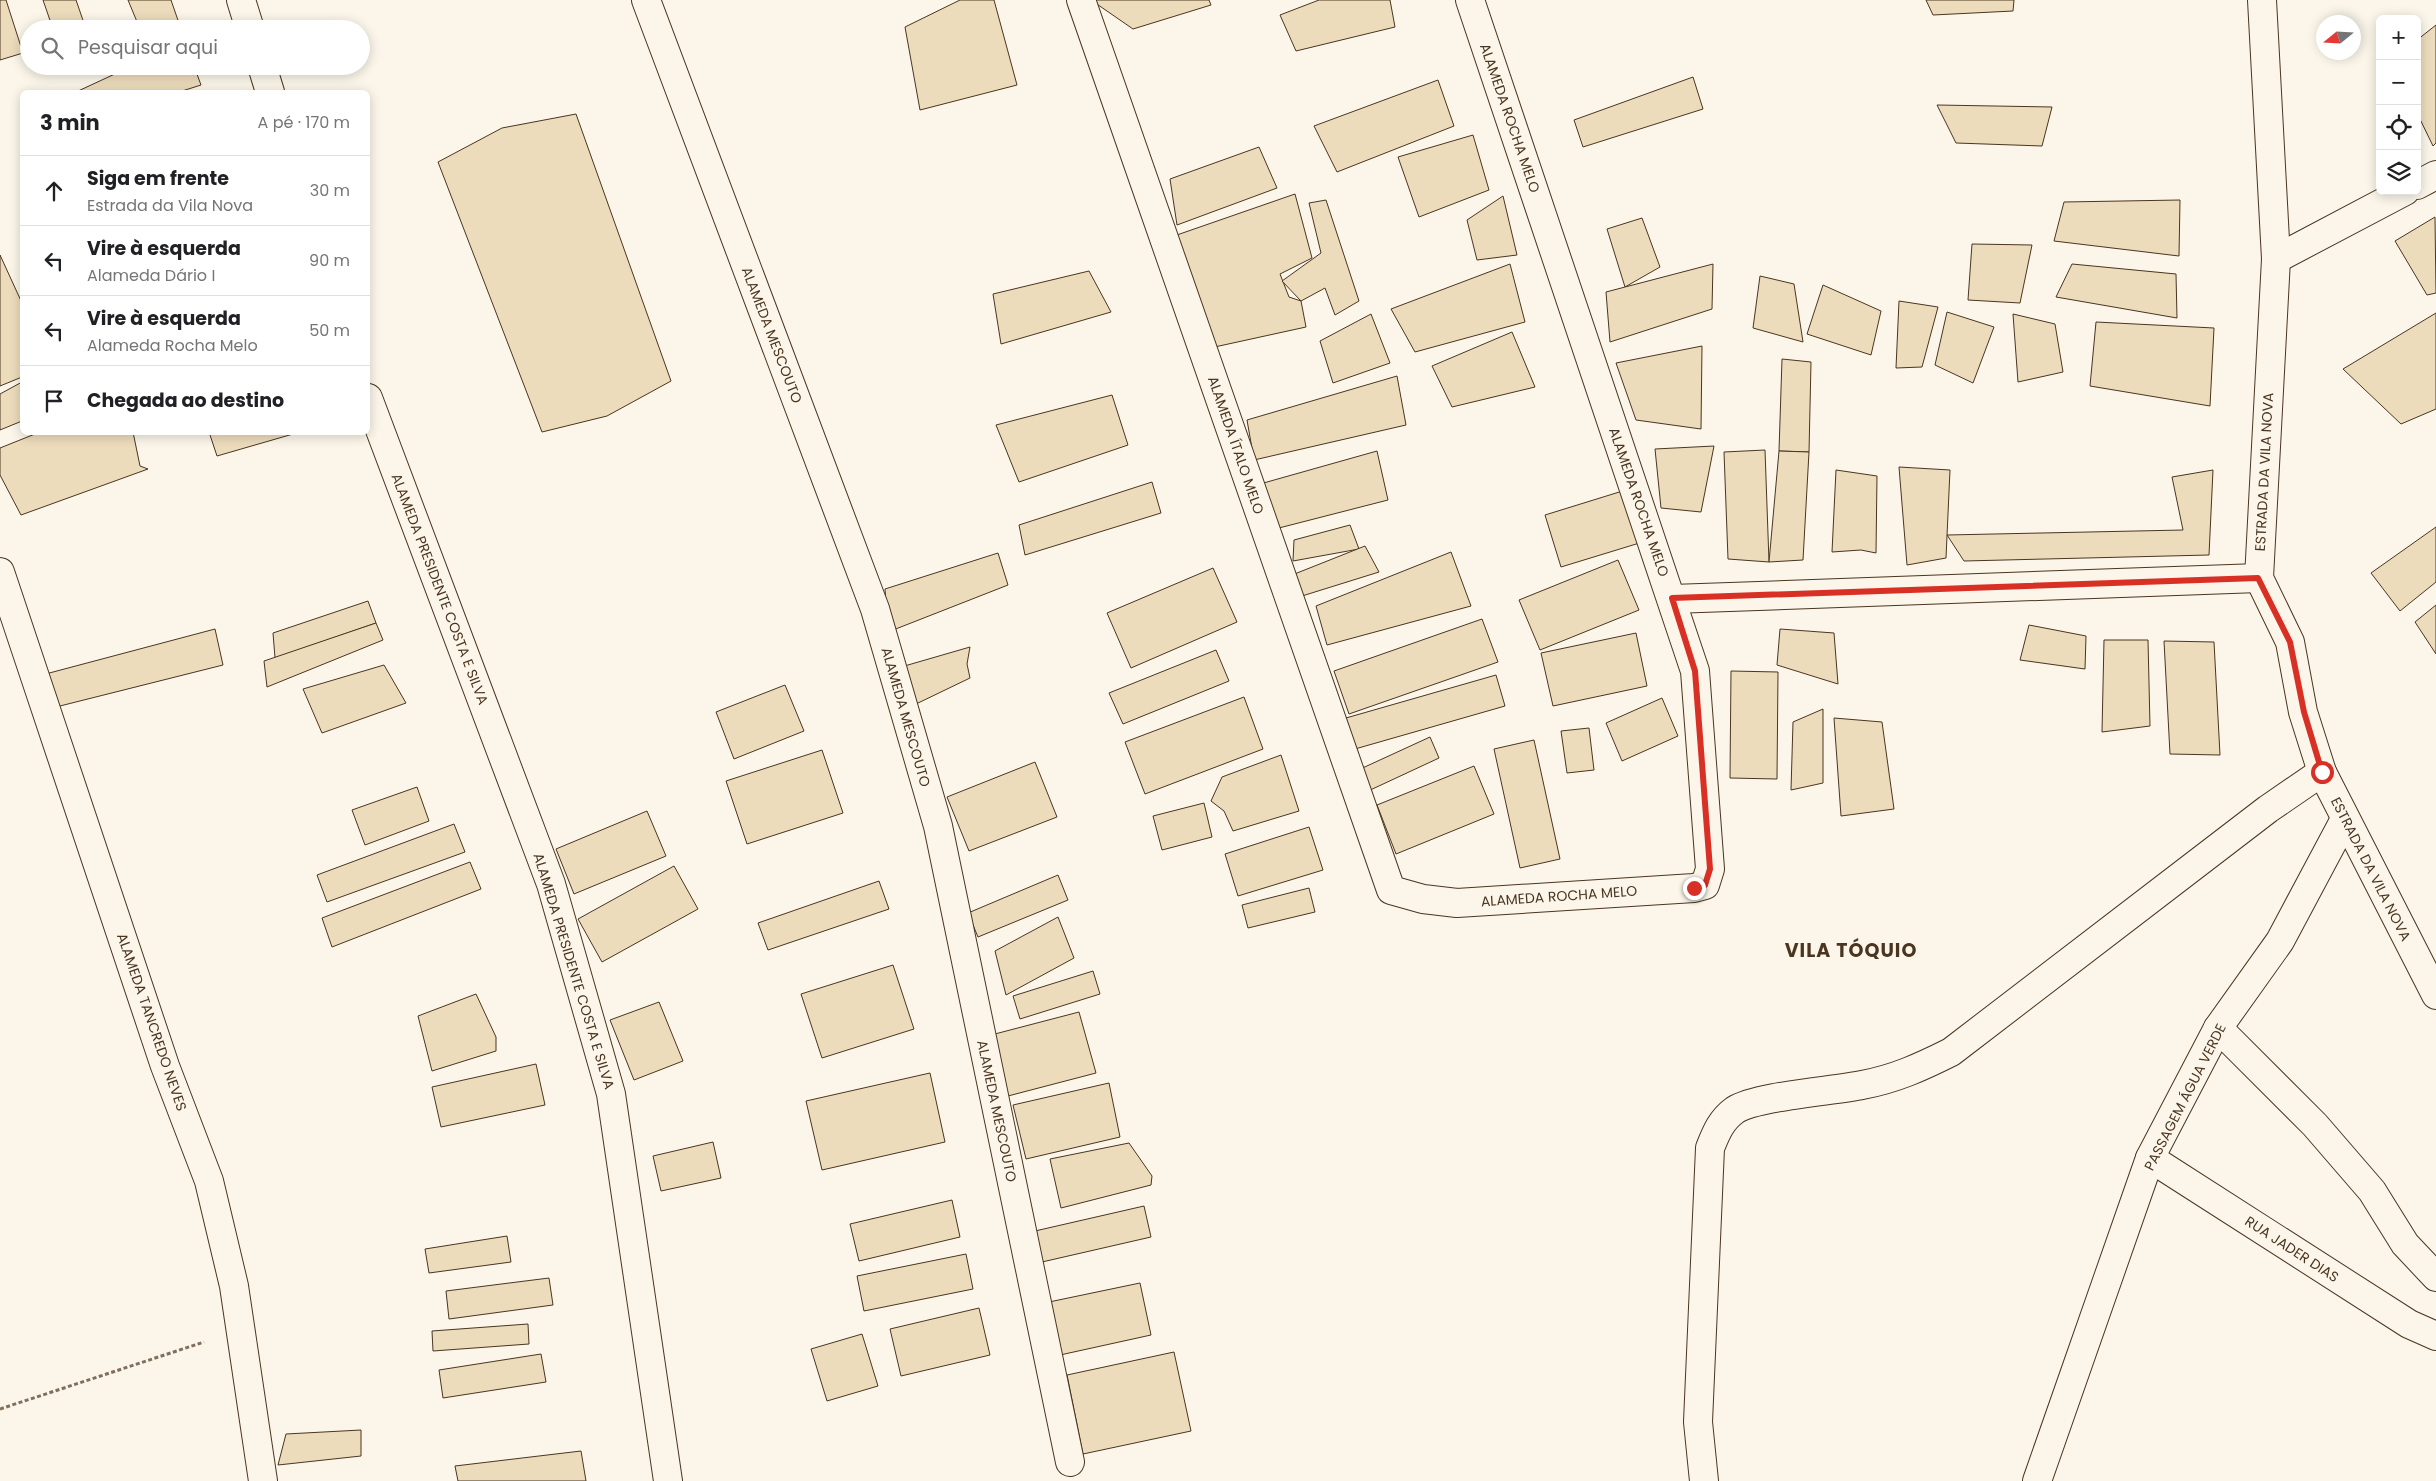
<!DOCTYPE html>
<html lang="pt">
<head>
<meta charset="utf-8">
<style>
  :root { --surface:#fff; --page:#f6f6f6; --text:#202124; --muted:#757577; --line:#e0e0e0 }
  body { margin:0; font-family:Poppins,sans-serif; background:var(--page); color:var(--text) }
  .controls { position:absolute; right:15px; top:15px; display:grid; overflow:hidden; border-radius:8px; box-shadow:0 2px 12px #0003 }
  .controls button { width:45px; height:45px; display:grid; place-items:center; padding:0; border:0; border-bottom:1px solid var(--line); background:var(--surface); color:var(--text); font:25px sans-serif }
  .compass { position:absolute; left:2316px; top:15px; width:45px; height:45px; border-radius:50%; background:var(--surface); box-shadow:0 2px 12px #0003; rotate:252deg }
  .stop { position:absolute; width:15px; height:15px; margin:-11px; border:4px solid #d93025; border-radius:50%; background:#fff }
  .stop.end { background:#d93025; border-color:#fff; box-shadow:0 1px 5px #0008 }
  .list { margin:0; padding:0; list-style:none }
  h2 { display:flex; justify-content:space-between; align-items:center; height:65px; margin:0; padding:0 20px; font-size:21px }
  h2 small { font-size:16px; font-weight:400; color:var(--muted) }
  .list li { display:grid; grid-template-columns:32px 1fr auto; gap:15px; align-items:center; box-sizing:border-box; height:70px; padding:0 20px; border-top:1px solid var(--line) }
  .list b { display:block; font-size:19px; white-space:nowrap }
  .list p { margin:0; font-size:16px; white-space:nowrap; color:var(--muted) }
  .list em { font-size:16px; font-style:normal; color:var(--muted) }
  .icon { flex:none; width:28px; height:28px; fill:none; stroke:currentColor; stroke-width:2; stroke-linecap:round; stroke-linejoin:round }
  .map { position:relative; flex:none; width:2436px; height:1481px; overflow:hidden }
  .search { position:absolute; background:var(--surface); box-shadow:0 2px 12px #0003; left:20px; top:20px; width:350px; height:55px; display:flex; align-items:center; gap:12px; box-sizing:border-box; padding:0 18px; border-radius:28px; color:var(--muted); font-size:19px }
  .panel { position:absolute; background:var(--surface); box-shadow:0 2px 12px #0003; left:20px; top:90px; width:350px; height:345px; border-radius:8px }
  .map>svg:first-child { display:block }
  .building { fill:#ecdcbc; stroke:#4a3520 }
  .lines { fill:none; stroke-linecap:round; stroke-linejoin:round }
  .minor-casing { stroke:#4a3520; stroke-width:30 }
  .path { stroke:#7f6f5c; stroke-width:3; stroke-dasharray:4 2.5; stroke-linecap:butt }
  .minor { stroke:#fbf6e9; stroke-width:28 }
  .route { stroke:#d93025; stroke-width:6 }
  .labels { text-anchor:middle; stroke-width:4; stroke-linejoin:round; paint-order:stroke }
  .street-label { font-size:14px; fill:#4a3520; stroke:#fbf6e9 }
  .district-label { font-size:19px; font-weight:bold; letter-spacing:1px; fill:#4a3520; stroke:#fbf6e9 }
</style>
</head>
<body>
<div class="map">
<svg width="2436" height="1481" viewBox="0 0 2436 1481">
  <rect width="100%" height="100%" fill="#fbf6e9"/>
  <g class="building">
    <polygon points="0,0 6,0 23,53 0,60"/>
    <polygon points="43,0 76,0 86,29 53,29"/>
    <polygon points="128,0 171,0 181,29 140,29"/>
    <polygon points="960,0 994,0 1017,85 920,110 905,27"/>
    <polygon points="1091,0 1209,0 1211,5 1133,29"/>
    <polygon points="1319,0 1390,0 1395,27 1296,51 1280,15"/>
    <polygon points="1926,0 2014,0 2013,11 1933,15"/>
    <polygon points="2436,25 2436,143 2433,146 2417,113 2417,40"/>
    <polygon points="132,66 194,66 201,85 179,92 76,92"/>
    <polygon points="1693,77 1703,109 1583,147 1574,120"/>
    <polygon points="1438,80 1454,126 1337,172 1314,126"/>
    <polygon points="1937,105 2052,107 2042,146 1956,143"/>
    <polygon points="576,114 671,381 607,416 542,432 438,162 502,128"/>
    <polygon points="1473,135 1489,190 1419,217 1398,157"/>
    <polygon points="1259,147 1277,188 1177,225 1170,179"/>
    <polygon points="1295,194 1312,258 1280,274 1289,297 1301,301 1306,327 1210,348 1174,236"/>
    <polygon points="1503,196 1517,255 1477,260 1467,220"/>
    <polygon points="1326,200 1359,301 1335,315 1325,288 1301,301 1282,281 1321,253 1309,203"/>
    <polygon points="2180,200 2179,256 2054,241 2064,202"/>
    <polygon points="2435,217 2436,293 2427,295 2395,241"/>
    <polygon points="1642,218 1660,267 1625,287 1607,229"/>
    <polygon points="1972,244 2032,245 2020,303 1968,300"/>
    <polygon points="0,255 22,303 22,377 0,386"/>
    <polygon points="1510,264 1525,322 1415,352 1391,309"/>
    <polygon points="1713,264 1712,309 1610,342 1606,292"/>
    <polygon points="2072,264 2176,274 2177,318 2056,297"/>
    <polygon points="1089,271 1111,312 1001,344 993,294"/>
    <polygon points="1760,276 1794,284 1803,342 1753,328"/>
    <polygon points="1823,285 1881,311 1871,355 1807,334"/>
    <polygon points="1899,301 1938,307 1922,367 1896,368"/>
    <polygon points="1947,312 1994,327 1973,383 1935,365"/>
    <polygon points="2436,313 2436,409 2401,424 2343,369"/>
    <polygon points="1371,314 1390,363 1333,383 1320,341"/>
    <polygon points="2013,314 2055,324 2063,372 2018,382"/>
    <polygon points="2096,322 2214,328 2210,406 2090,386"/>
    <polygon points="1512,332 1535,387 1452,407 1432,366"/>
    <polygon points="1702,346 1701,429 1636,420 1616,363"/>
    <polygon points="1782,359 1811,362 1809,452 1779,451"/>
    <polygon points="1397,376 1406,425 1254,460 1247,420"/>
    <polygon points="22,382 22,421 0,430 0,394"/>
    <polygon points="1112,395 1128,445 1019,482 996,425"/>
    <polygon points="40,432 133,432 140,466 148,469 21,515 0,475 0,448"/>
    <polygon points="209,432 300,432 217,456"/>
    <polygon points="1714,446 1701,512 1661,508 1655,449"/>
    <polygon points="1765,450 1769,562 1728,559 1724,452"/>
    <polygon points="1377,451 1388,500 1275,529 1260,484"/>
    <polygon points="1779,451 1809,452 1803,560 1769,562"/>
    <polygon points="1899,467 1950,470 1946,558 1907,565"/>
    <polygon points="1836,470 1877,476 1876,553 1861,550 1832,552"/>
    <polygon points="2213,470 2209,555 1964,561 1947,535 2183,530 2172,477"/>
    <polygon points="1152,482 1161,513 1025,555 1019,525"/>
    <polygon points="1629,489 1646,541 1561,567 1545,515"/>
    <polygon points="1350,525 1359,549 1293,561 1294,540"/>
    <polygon points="2436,527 2436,582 2400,611 2371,573"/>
    <polygon points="1365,546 1379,572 1302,596 1292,575"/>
    <polygon points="1451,552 1471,606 1327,645 1316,606"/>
    <polygon points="998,553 1008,585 888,632 885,589"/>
    <polygon points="1618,560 1639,610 1540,650 1519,600"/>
    <polygon points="1213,568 1237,622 1131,668 1107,613"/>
    <polygon points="368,601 376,623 275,658 273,633"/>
    <polygon points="2436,605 2436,654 2415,622"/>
    <polygon points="1482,619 1498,662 1349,714 1334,671"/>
    <polygon points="376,623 383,640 267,687 264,661"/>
    <polygon points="2029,625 2086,636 2085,669 2020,660"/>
    <polygon points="215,629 223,665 48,709 38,676"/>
    <polygon points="1780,629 1834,633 1838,684 1777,665"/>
    <polygon points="1636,633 1647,686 1553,706 1541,653"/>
    <polygon points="2104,640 2148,640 2150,726 2102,732"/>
    <polygon points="2164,641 2214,642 2220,755 2170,754"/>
    <polygon points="970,647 967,664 970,678 916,704 901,667"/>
    <polygon points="1216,650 1229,681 1123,724 1109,693"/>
    <polygon points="384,665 406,703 322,733 303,689"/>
    <polygon points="1731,671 1778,672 1777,779 1730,778"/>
    <polygon points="1496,675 1505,706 1348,751 1339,720"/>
    <polygon points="785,685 804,731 734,759 716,712"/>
    <polygon points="1244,697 1263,749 1145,794 1125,742"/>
    <polygon points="1662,698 1678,736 1622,761 1606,723"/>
    <polygon points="1823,709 1823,783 1791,790 1793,722"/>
    <polygon points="1834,718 1882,722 1894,809 1841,816"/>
    <polygon points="1589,728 1594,770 1567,773 1561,731"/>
    <polygon points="1430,737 1439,758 1366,792 1356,771"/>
    <polygon points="1534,740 1560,859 1520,868 1494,749"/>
    <polygon points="822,750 843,813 747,844 726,781"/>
    <polygon points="1281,755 1299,811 1233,831 1224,811 1211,801 1222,777"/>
    <polygon points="1035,762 1057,817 969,851 947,797"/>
    <polygon points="1474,766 1494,814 1396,854 1377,805"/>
    <polygon points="417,787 429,821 365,845 352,810"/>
    <polygon points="1204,803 1212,837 1162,850 1153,816"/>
    <polygon points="647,811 666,856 574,894 556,849"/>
    <polygon points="454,824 465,852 327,902 317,875"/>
    <polygon points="1309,827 1323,870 1238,896 1225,854"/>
    <polygon points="470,862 481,889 332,947 322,918"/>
    <polygon points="674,866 698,909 602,962 578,919"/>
    <polygon points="1058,875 1068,900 978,937 968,913"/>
    <polygon points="879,881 889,909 768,950 758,923"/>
    <polygon points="1309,888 1315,912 1248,928 1242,905"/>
    <polygon points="1058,917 1074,958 1006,995 995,951"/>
    <polygon points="893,965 914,1029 822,1058 801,994"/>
    <polygon points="1093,971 1100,994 1020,1019 1013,996"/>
    <polygon points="476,994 496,1037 496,1051 432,1071 418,1016"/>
    <polygon points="659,1002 683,1061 634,1080 610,1020"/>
    <polygon points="1079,1012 1096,1073 1008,1096 991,1035"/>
    <polygon points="536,1064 545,1105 441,1127 432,1087"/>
    <polygon points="930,1073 945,1142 822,1170 806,1101"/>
    <polygon points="1109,1083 1120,1137 1026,1159 1013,1105"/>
    <polygon points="713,1142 721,1178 661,1191 653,1156"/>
    <polygon points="1129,1143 1152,1176 1151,1185 1061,1208 1050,1159"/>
    <polygon points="952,1200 960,1237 859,1261 850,1224"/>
    <polygon points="1144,1206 1151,1237 1042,1262 1035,1231"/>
    <polygon points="507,1236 511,1262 429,1273 425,1249"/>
    <polygon points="966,1254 973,1289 864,1311 857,1276"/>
    <polygon points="549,1278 553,1305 449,1319 446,1291"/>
    <polygon points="1140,1283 1151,1335 1060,1355 1049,1302"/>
    <polygon points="979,1308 990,1355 901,1376 890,1329"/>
    <polygon points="528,1324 529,1344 433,1351 432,1331"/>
    <polygon points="862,1334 878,1386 827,1401 811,1349"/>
    <polygon points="1174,1352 1191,1431 1083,1454 1067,1375"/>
    <polygon points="541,1354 546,1382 443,1398 439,1370"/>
    <polygon points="361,1430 361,1456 278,1465 286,1434"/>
    <polygon points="581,1451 586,1481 458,1481 455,1466"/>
  </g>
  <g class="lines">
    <defs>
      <g id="minor">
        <polyline points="241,0 250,29"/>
        <polyline points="646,0 875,609 938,826 1070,1462"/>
        <polyline points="1081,0 1391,890 1423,899 1457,903 1694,888 1705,885 1710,869 1695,671 1470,0"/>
        <polyline points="2262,0 2276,259 2259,578 2290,642 2303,712 2322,772 2436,995"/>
        <polyline points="262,66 270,92"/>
        <polyline points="2417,185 2436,175"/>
        <polyline points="2276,259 2405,191"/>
        <polyline points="368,398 551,884 611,1094 668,1481"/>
        <polyline points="0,572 165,1066 209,1181 234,1286 263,1481"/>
        <polyline points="1672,599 2259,578"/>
        <polyline points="2218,1028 2315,1125 2372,1191 2405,1244 2436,1277"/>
        <polyline points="2150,1158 2409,1324 2436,1336"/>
        <path d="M1704,1481L1698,1422L1710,1148C1716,1133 1721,1120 1735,1110C1757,1096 1833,1091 1862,1085C1895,1079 1921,1067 1951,1052L2268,809L2322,772"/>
        <polyline points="2037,1481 2150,1158 2218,1028 2280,941 2345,819"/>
      </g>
    </defs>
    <use href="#minor" class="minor-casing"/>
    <polyline class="path" points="0,1409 204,1342"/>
    <use href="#minor" class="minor"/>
  </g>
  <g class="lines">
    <polyline class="route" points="1694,888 1705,885 1710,869 1695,671 1672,598 2258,578 2290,642 2304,712 2322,772"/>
  </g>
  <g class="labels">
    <g class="street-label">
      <text transform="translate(1510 118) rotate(71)" y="5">ALAMEDA ROCHA MELO</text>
      <text transform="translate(772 335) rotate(69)" y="5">ALAMEDA MESCOUTO</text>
      <text transform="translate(1236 445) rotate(71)" y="5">ALAMEDA ÍTALO MELO</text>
      <text transform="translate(2264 472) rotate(-87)" y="5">ESTRADA DA VILA NOVA</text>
      <text transform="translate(1639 502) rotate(71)" y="5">ALAMEDA ROCHA MELO</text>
      <text transform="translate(440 589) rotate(69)" y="5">ALAMEDA PRESIDENTE COSTA E SILVA</text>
      <text transform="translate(906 717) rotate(74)" y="5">ALAMEDA MESCOUTO</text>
      <text transform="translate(2371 869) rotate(63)" y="5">ESTRADA DA VILA NOVA</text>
      <text transform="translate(1559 896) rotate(-4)" y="5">ALAMEDA ROCHA MELO</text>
      <text transform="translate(574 971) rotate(73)" y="5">ALAMEDA PRESIDENTE COSTA E SILVA</text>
      <text transform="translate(152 1022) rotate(71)" y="5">ALAMEDA TANCREDO NEVES</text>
      <text transform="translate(2185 1097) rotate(-63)" y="5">PASSAGEM ÁGUA VERDE</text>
      <text transform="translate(997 1111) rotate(78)" y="5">ALAMEDA MESCOUTO</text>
      <text transform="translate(2292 1249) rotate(33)" y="5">RUA JADER DIAS</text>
    </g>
    <g class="district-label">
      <text x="1851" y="957">VILA TÓQUIO</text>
    </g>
  </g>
</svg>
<div class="controls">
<button>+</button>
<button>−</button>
<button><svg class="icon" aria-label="locate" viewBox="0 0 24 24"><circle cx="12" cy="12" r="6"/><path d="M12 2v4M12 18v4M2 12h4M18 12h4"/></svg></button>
<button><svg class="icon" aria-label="layers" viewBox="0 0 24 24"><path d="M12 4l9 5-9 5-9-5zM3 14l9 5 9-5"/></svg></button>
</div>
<svg class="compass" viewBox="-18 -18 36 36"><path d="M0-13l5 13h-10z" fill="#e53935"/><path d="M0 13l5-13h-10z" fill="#757577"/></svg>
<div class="stop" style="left:2322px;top:772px"></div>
<div class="stop end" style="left:1694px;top:888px"></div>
<div class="search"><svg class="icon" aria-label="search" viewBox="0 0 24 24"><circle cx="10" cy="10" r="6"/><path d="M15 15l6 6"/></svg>Pesquisar aqui</div>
<section class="panel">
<h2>3 min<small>A pé · 170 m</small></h2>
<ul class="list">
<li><svg class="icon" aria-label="ahead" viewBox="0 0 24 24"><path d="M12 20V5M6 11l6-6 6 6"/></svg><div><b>Siga em frente</b><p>Estrada da Vila Nova</p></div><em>30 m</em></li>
<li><svg class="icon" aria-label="left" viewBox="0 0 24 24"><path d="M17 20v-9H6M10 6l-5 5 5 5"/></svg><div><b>Vire à esquerda</b><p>Alameda Dário I</p></div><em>90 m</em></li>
<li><svg class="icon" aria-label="left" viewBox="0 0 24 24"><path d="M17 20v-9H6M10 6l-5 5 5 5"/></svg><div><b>Vire à esquerda</b><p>Alameda Rocha Melo</p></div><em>50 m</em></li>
<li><svg class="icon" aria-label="arrive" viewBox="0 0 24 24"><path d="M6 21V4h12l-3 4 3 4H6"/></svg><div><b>Chegada ao destino</b></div></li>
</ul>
</section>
</div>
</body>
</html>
